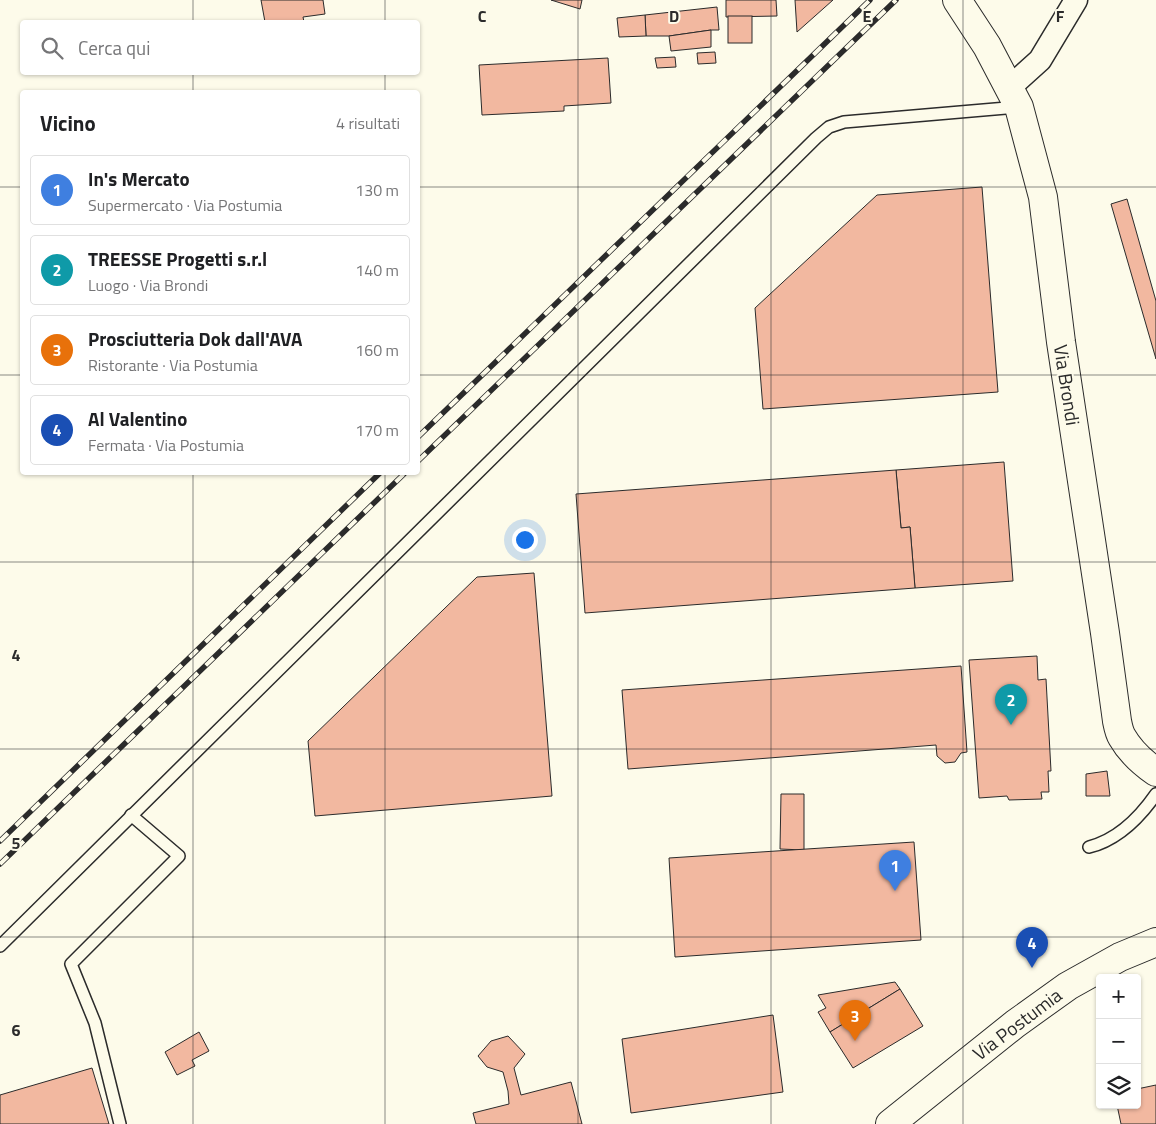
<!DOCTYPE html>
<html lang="it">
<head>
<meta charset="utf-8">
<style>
  :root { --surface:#fff; --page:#f2f2f2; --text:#202124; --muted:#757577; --line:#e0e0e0; --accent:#c62828 }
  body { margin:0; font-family:"Titillium Web",sans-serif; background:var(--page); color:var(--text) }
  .controls { position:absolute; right:15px; bottom:15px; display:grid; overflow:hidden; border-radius:5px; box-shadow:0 1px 4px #0004 }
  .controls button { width:45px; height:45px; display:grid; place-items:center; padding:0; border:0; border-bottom:1px solid var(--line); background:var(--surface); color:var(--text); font:25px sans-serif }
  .you { position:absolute; left:524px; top:539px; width:18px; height:18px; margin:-12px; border:4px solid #fff; border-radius:50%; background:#1a73e8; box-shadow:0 0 0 8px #1a73e833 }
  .badge { display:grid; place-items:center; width:32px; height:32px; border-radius:50%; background:var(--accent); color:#fff; font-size:16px; font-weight:700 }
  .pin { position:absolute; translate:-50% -41px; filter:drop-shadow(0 1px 2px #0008) }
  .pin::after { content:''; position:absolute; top:26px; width:18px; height:15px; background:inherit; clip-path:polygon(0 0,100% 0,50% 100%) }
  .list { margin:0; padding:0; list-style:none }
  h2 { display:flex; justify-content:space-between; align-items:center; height:65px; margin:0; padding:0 20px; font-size:21px }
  h2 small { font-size:16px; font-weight:400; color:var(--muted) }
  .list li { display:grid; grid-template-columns:32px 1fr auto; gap:15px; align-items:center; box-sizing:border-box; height:70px; margin:0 10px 10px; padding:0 10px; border:1px solid var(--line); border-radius:5px }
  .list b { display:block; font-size:19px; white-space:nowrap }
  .list p { margin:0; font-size:16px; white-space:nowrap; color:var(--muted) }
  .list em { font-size:16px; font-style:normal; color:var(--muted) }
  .icon { flex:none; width:28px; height:28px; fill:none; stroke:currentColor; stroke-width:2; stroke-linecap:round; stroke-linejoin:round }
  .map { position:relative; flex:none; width:1156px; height:1124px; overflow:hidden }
  .search { position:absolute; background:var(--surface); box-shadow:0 1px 4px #0004; left:20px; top:20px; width:400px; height:55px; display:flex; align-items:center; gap:12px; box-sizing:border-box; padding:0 18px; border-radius:5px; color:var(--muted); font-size:19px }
  .panel { position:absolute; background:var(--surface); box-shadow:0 1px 4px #0004; left:20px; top:90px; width:400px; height:385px; border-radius:5px }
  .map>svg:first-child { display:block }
  .building { fill:#f2b8a0; stroke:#2b2b2b }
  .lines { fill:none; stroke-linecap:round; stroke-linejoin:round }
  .lane-casing { stroke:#2b2b2b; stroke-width:14 }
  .street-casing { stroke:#2b2b2b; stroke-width:25 }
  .secondary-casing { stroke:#2b2b2b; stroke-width:30 }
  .primary-casing { stroke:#2b2b2b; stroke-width:30 }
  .lane { stroke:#fdfbea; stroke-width:11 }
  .street { stroke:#fdfbea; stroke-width:22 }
  .secondary { stroke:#fdfbea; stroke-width:28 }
  .primary { stroke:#fdfbea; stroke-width:28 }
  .rail-casing { stroke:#2b2b2b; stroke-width:5.5 }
  .rail { stroke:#fdfbea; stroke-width:4; stroke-dasharray:11; stroke-linecap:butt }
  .grid { fill:none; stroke:#2b2b2b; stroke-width:1; stroke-opacity:0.55 }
  .labels { text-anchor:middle; stroke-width:4; stroke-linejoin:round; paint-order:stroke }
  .street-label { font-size:19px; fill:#2b2b2b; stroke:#fdfbea }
  .grid-label { font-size:16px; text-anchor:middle; font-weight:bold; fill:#2b2b2b; stroke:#fdfbea; stroke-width:4; stroke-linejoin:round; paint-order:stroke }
</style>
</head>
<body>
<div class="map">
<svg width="1156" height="1124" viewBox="0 0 1156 1124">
  <rect width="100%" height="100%" fill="#fdfbea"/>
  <g class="building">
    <polygon points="261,0 323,0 325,14 303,17 304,22 265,22"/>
    <polygon points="551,0 582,0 580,9"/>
    <polygon points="726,0 776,0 777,16 726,17"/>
    <polygon points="795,0 833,0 797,32"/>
    <polygon points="717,7 719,30 711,30 669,36 646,36 645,15"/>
    <polygon points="645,15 646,36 619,37 617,18"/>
    <rect x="728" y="16" width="24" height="27"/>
    <polygon points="711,30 711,47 671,51 669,36"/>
    <polygon points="715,52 716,63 698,64 697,53"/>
    <polygon points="675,57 676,67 657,68 655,58"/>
    <polygon points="608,58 611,103 564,106 564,111 482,115 479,65"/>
    <polygon points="982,187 998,392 763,409 755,308 877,195"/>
    <polygon points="1127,199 1156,301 1156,359 1111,204"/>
    <polygon points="1004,462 1013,581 915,588 910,527 901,528 896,470"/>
    <polygon points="896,470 901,528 910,527 915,588 585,613 576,494"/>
    <polygon points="534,573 552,796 315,816 308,741 477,577"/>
    <polygon points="1037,656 1038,680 1046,679 1051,771 1048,771 1049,792 1041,792 1042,799 1009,800 1007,796 979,798 969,660"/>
    <polygon points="961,666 967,752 961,753 955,762 945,763 937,756 936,745 628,769 622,690"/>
    <polygon points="1107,771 1110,796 1086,796 1086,774"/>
    <polygon points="781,794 804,794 804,850 780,849"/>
    <polygon points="914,842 921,940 675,957 669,858"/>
    <polygon points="895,982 900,989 830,1032 818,1012 826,1008 818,995"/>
    <polygon points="900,989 923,1026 853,1068 830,1032"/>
    <polygon points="773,1015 783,1092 631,1113 622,1039"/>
    <polygon points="199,1032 209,1051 192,1060 195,1066 177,1075 165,1052"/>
    <polygon points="508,1036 525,1054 514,1068 521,1095 571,1082 582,1124 476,1124 473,1113 509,1104 508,1091 503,1072 487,1067 478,1056 491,1041"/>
    <polygon points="92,1068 109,1124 0,1124 0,1095"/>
    <polygon points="1156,1085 1156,1124 1121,1124 1117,1105 1137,1105 1137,1089"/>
  </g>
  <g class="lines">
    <defs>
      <g id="lane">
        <path d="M1089,847C1117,840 1140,817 1156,794"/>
        <polyline points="0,946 816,138 829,127 844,122 1019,107"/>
        <polyline points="120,1124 95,1023 71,964 179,856 131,815"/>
      </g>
      <polyline id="street" points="1009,88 1040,60 1076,0"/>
      <path id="secondary" d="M957,0L987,46L1019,107L1043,197L1061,342L1105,633L1117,721C1118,726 1119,732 1122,737C1130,751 1143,763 1156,772"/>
      <polyline id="primary" points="890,1124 1015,1024 1068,986 1120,957 1156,942"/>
    </defs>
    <use href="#lane" class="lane-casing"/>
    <use href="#street" class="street-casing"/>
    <use href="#secondary" class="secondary-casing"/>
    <use href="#primary" class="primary-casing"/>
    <use href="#lane" class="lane"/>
    <use href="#street" class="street"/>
    <use href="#secondary" class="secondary"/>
    <use href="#primary" class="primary"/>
    <defs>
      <g id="rail">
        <polyline points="418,437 870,0"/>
        <polyline points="418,461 896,0"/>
        <polyline points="0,841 381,472"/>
        <polyline points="0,864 406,472"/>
      </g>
    </defs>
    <use href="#rail" class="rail-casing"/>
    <use href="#rail" class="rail"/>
  </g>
  <path class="grid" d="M193,0V22M385,0V22M578,0V1124M771,0V1124M963,0V1124M193,72V92M385,72V92M0,187H22M418,187H1156M0,375H22M418,375H1156M193,472V1124M385,472V1124M0,562H1156M0,749H1156M0,937H1156"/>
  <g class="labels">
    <g class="street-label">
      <text transform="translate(1067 385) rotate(81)" y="7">Via Brondi</text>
      <text transform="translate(1017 1024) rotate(-37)" y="7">Via Postumia</text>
    </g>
  </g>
  <g class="grid-label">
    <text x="482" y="22">C</text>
    <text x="674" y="22">D</text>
    <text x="867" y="22">E</text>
    <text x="1060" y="22">F</text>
    <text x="16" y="661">4</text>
    <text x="16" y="849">5</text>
    <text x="16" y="1036">6</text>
  </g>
</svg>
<div class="controls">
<button>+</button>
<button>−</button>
<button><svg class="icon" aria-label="layers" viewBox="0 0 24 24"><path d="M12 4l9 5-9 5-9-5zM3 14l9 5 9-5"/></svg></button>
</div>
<div class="you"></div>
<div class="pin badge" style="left:895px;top:891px;background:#3f7fe0">1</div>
<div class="pin badge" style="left:1011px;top:725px;background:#0f9aa8">2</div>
<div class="pin badge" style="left:855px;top:1041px;background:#e8710a">3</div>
<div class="pin badge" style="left:1032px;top:968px;background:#1a4fb4">4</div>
<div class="search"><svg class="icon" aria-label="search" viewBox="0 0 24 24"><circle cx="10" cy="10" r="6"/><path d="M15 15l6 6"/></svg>Cerca qui</div>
<section class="panel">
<h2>Vicino<small>4 risultati</small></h2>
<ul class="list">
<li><span class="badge" style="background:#3f7fe0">1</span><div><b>In's Mercato</b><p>Supermercato · Via Postumia</p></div><em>130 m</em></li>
<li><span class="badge" style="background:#0f9aa8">2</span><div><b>TREESSE Progetti s.r.l</b><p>Luogo · Via Brondi</p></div><em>140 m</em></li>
<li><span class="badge" style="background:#e8710a">3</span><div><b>Prosciutteria Dok dall'AVA</b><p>Ristorante · Via Postumia</p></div><em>160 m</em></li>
<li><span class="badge" style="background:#1a4fb4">4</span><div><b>Al Valentino</b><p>Fermata · Via Postumia</p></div><em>170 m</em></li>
</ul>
</section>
</div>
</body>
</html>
